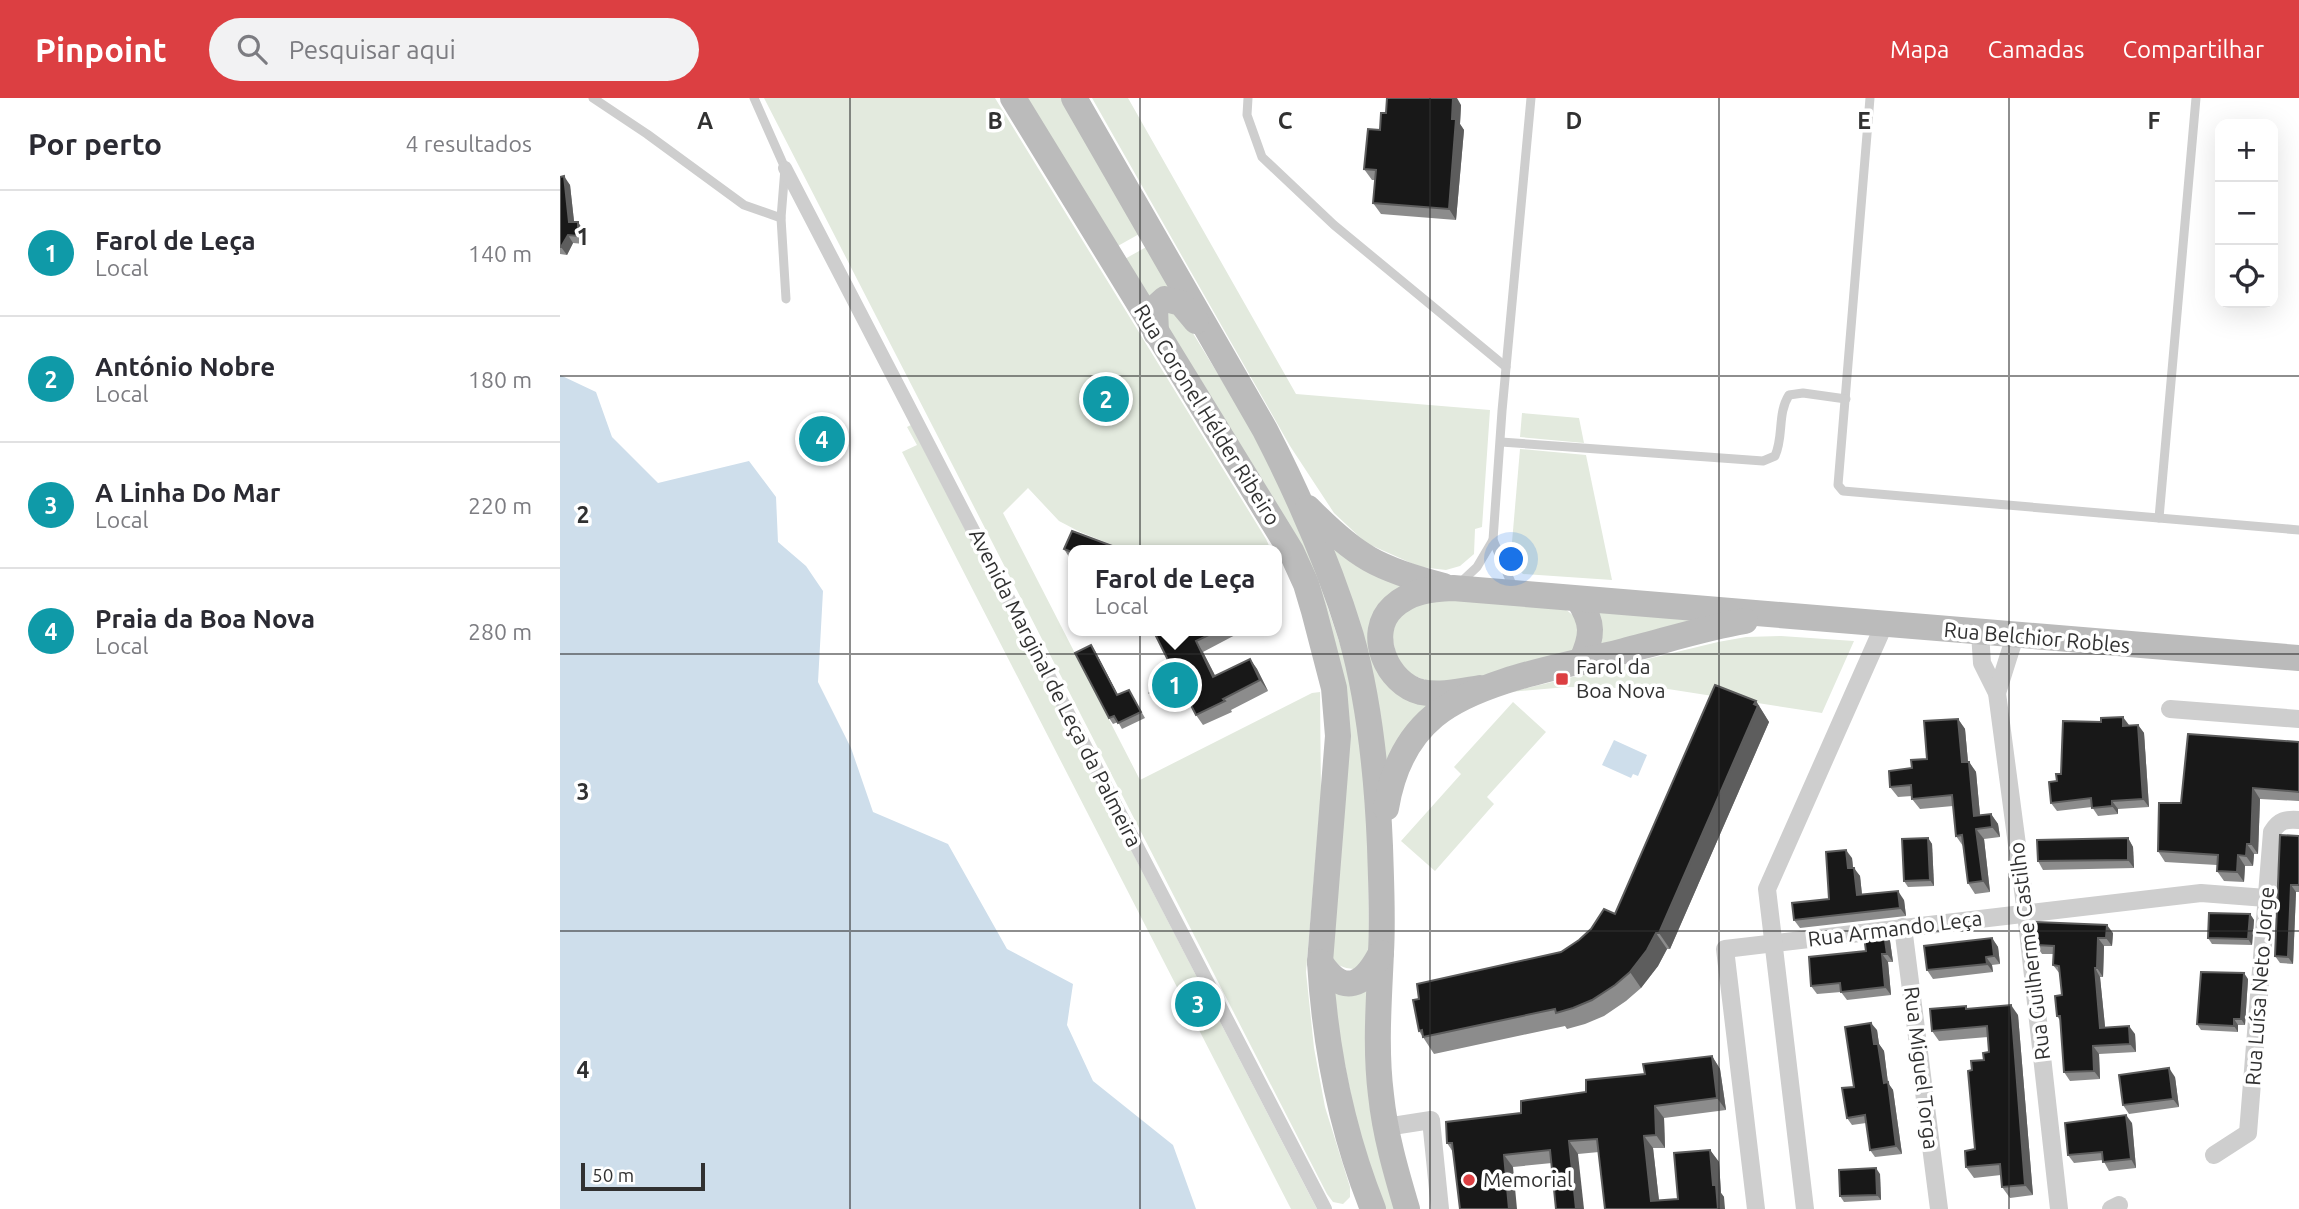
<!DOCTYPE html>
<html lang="pt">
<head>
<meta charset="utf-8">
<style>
  :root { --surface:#fff; --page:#f2f2f3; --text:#2b2b33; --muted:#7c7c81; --line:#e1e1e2; --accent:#dc3f42 }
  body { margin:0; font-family:Ubuntu,sans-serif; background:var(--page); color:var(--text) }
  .controls { position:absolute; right:21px; top:21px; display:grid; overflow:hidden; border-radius:14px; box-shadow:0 7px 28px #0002 }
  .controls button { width:63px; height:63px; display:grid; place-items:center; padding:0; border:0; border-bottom:2px solid var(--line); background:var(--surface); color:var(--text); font:35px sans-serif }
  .scale { position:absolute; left:21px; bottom:18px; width:124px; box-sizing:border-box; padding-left:7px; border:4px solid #313131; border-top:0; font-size:19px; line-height:24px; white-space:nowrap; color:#313131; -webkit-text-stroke:5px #fff; paint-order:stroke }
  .you { position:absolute; left:952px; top:462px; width:24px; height:24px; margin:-18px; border:5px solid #fff; border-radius:50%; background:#1a73e8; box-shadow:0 0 0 10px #1a73e833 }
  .badge { display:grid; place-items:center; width:46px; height:46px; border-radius:50%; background:var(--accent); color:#fff; font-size:23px; font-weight:700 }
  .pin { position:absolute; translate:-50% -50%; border:4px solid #fff; box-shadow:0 2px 7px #0006 }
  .popup { position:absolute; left:508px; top:447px; width:214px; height:91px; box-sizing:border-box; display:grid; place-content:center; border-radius:14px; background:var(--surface); filter:drop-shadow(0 2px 5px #0005); font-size:23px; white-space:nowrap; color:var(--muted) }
  .popup b { font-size:26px; color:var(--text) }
  .popup::after { content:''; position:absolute; left:50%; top:100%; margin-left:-14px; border:14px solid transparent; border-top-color:var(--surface) }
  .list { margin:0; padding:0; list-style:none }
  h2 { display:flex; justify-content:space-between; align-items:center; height:91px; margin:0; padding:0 28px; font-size:30px }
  h2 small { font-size:23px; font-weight:400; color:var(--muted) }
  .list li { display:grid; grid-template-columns:46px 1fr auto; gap:21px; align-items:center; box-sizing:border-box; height:126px; padding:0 28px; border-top:2px solid var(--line) }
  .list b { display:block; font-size:26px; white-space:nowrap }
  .list p { margin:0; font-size:23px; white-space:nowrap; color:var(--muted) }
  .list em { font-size:23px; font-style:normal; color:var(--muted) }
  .icon { flex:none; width:38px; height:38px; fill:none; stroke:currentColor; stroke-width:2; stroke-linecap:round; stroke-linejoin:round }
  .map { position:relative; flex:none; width:1739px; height:1111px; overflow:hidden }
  header { display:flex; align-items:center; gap:42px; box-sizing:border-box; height:98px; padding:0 35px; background:var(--accent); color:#fff }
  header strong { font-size:33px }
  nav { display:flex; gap:38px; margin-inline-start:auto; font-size:24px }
  .search { width:490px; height:63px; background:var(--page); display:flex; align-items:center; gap:18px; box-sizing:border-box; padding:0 24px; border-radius:38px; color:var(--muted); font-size:26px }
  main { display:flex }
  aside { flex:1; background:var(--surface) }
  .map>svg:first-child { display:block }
  .green { fill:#e3eade }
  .water { fill:#cedeeb }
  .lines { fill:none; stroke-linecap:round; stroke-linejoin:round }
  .service { stroke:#cecece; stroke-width:9 }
  .pedestrian { stroke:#cecece; stroke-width:14 }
  .minor { stroke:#cecece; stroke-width:18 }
  .secondary { stroke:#bbb; stroke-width:26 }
  .wall { fill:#8c8c8c }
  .shaded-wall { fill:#5d5d5d }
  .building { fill:#181818; stroke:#5d5d5d; stroke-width:2 }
  .grid { fill:none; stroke:#313131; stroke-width:2; stroke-opacity:0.55 }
  .poi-dot { fill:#dc3f42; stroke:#fff; stroke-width:2.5 }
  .labels { text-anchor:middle; stroke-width:7; stroke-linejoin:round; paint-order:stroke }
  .street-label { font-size:21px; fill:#313131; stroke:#fff }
  .poi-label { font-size:21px; fill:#313131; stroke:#fff; text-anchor:start }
  .grid-label { font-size:23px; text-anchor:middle; font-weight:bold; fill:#313131; stroke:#fff; stroke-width:7; stroke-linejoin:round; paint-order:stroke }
</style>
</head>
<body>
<header>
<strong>Pinpoint</strong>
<div class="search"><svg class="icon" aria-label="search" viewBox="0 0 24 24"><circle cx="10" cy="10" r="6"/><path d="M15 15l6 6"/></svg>Pesquisar aqui</div>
<nav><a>Mapa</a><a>Camadas</a><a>Compartilhar</a></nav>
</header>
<main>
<aside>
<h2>Por perto<small>4 resultados</small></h2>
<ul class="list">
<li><span class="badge" style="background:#0f9aa8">1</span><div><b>Farol de Leça</b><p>Local</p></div><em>140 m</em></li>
<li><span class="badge" style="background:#0f9aa8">2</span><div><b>António Nobre</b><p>Local</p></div><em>180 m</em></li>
<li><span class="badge" style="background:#0f9aa8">3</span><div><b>A Linha Do Mar</b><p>Local</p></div><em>220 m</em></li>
<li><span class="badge" style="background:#0f9aa8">4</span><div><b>Praia da Boa Nova</b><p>Local</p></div><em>280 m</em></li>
</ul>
</aside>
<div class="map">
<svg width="1739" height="1111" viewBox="0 0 1739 1111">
  <rect width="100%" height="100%" fill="#fff"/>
  <g class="green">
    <polygon points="204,0 435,0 706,441 711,452 565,452 520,434 499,423 468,390 443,415 580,682 752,595 760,594 761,697 746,874 754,950 765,1009 790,1089 790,1099 783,1106 773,1104 767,1096"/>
    <polygon points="465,0 502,0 581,135 556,149"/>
    <polygon points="532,0 568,0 736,296 930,312 922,429 915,431 914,456 900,468 886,472 860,469 806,445 774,415 730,348"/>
    <polygon points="588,148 612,189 587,202 563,162"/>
    <path d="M609,214L623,219L688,325L740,427L789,573L802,644L808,726L809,859L794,871C783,870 776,868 771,857L778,569L604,226Z"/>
    <polygon points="962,315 1019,320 1024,345 960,339"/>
    <polygon points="351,327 757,1111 731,1111 342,354 357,347 347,329"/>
    <polygon points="960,351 1026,357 1052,482 963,476 956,469 951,456"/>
    <polygon points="765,439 852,487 814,557 879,604 825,676"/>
    <path d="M875,500L1003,510C1023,522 1021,532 1014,551L1006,557L882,588L841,573C826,523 827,520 875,500Z"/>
    <polygon points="1036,513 1147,523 1040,548"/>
    <polygon points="1221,538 1294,543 1262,615 1108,591 1007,589 950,594 1158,544 1186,539"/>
    <polygon points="953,604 986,634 927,699 934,706 875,773 841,743 901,676 894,669"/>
    <polygon points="770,892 808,893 838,1111 822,1111 805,1068"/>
  </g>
  <g class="water">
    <polygon points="0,277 36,294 52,339 98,385 189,363 216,399 218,444 246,468 263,493 258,584 291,650 313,714 388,746 447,851 513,886 507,927 533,983 613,1047 636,1111 0,1111"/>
    <polygon points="1054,642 1087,657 1078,678 1073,676 1071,680 1042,667"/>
  </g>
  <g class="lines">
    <g class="service">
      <polyline points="33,0 87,36 184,107 221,120"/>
      <polyline points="194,0 225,70 221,120 226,201"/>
      <polyline points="688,0 687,17 702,59 774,127 946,269"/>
      <polyline points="1310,0 1278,387 1283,393 1739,432"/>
      <path d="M941,344L1203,363L1215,358C1224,338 1217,316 1229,297L1243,295L1286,301"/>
      <polyline points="1599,420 1636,0"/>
      <polyline points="901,484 917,469 933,442"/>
      <polyline points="953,489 933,442 942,313 971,0"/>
    </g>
    <polyline class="pedestrian" points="225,70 765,1111"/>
    <g class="minor">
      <polyline points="1420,535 1422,565 1437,595 1466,815 1499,1111"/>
      <polyline points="1437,595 1455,538"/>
      <polyline points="1610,611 1739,621"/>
      <polyline points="1343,829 1379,1111"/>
      <polyline points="826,1029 871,1022 880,1111"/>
      <path d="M1654,1057L1688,1035L1712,734C1719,722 1726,721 1739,722"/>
      <polyline points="1196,1111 1165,851 1641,795 1706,800"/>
      <polyline points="1245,1111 1207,791 1324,527"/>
      <polyline points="1551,1111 1559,1107"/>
    </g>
    <g class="secondary">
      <path d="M453,0L731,453L746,486L754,513L774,590L778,638L760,864C765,949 781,1031 813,1111"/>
      <path d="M514,0L705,332C739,398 769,466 791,538C810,605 817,678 820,748C821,783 823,819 821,854C819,902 815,950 821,997C825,1036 836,1074 847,1111"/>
      <polyline points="596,235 595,210 605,201 621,205 636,223"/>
      <path d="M748,410C796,459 818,471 884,488"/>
      <path d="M1018,501C1034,525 1033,538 1021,564"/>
      <path d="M920,590C901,593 880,598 861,594C827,586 805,535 833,509C850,493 871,491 893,490L1739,560"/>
      <path d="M826,710C832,674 845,642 874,618C918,582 1004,568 1060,554C1101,544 1143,530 1185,523"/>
      <path d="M760,864C784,899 804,888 821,855"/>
    </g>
  </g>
  <g class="wall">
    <polygon points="901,7 900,26 904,32 896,122 821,116 813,105 815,82 812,82 804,71 820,32"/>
    <polygon points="0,79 10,87 14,124 24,133 24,146 13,145 7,157 0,156"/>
    <polygon points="504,451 514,452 514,461 509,459"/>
    <polygon points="597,533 678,533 679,535 643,554 655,578 690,561 697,571 708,593 671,612 672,614 643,627 636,617 625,595 598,605 590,594 608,562"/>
    <polygon points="535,553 558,597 569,592 585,620 562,631 558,624 553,626 549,620"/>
    <polygon points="1196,603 1209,624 1110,851 1107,851 1098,868 1081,890 1066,903 1044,918 1025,926 1007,931 1005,928 874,956 859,933 859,901 1001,854 1019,842 1031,831 1055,816"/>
    <polygon points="1398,621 1405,631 1408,664 1409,664 1416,674 1420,717 1431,716 1438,726 1440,739 1424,741 1430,794 1415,796 1408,785 1403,748 1396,738 1393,708 1360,711 1352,701 1352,698 1338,699 1330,689 1367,661"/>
    <polygon points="1578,627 1584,635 1589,709 1558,711 1558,716 1538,718 1532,709 1497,713 1491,705 1497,683 1501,676 1569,628"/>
    <polygon points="1739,644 1739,703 1700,701 1698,756 1694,756 1693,768 1685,768 1684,784 1664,783 1657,773 1657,767 1605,764 1598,753 1621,705"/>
    <polygon points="1739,738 1739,794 1736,794 1733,866 1720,865 1715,858"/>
    <polygon points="1368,740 1372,746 1374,788 1348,789 1344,783"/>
    <polygon points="1568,740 1573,749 1574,770 1483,772 1478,763"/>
    <polygon points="1292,760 1293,770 1300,778 1302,797 1344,802 1346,818 1240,830 1234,822 1269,801"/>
    <polygon points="1690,816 1694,822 1692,847 1652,846 1648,840"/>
    <polygon points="1324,835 1330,843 1333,864 1328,864 1331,897 1287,902 1281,894 1257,896 1251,888 1306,853"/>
    <polygon points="1553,835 1552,848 1544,848 1543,879 1540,879 1545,929 1575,936 1576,954 1539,956 1540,981 1510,983 1504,974 1501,924 1497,918 1502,897 1500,876 1493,867 1494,856 1482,856 1476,847"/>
    <polygon points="1432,840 1438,849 1440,866 1432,867 1433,874 1373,881 1367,872"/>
    <polygon points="1688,881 1685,927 1678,927 1678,934 1641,932 1637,926"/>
    <polygon points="1408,911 1458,917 1473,1097 1450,1100 1442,1089 1441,1077 1414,1080 1406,1069 1415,1051 1412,972 1424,962 1429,954 1428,939 1379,943 1372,933"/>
    <polygon points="1317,932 1319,946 1324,953 1328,985 1333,992 1342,1056 1315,1059 1310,1052 1306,1025 1292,1027 1287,1020 1294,989"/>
    <polygon points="1152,958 1160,971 1166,1012 1104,1020 1105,1050 1093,1050 1099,1103 1118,1101 1150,1052 1159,1064 1161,1095 1164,1099 1045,1111 1039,1054 1018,1056 992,1065 953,1069 893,1054 887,1045 961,1015 1085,976"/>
    <polygon points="1615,979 1619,1009 1569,1016 1563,1007"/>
    <polygon points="1572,1025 1576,1070 1549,1073 1543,1062 1514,1065 1508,1057"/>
    <polygon points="1320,1076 1321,1102 1284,1104 1280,1098"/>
  </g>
  <g class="shaded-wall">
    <polygon points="893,0 897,0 901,7 900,26 904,32 896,122 889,111 892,21"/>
    <polygon points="4,78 10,87 15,132 9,124"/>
    <polygon points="18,124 24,133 24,146 18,138"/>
    <polygon points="8,137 13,145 7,157 1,149"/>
    <polygon points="636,543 643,554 661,589 653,579"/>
    <polygon points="531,547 535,553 561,603 557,597"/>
    <polygon points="690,561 697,571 708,593 700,582"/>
    <polygon points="1196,603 1209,624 1110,851 1099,835"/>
    <polygon points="1563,619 1569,627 1563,628"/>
    <polygon points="1398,621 1405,631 1409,675 1402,664"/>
    <polygon points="1578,627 1584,635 1589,709 1583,701"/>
    <polygon points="1409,664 1416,674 1421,728 1414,718"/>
    <polygon points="1693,690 1700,701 1698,756 1691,746"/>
    <polygon points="1552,703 1558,711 1558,716 1552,708"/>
    <polygon points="1431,716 1438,726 1440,739 1432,729"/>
    <polygon points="1416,731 1424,741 1430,794 1423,783"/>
    <polygon points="1368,740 1372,746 1374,788 1370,782"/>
    <polygon points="1568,740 1573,749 1574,770 1568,762"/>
    <polygon points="1687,746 1694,756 1693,768 1686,758"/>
    <polygon points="1286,752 1292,760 1294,779 1288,770"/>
    <polygon points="1678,757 1685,768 1684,784 1677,774"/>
    <polygon points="1294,770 1300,778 1303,806 1297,797"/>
    <polygon points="1731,787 1736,794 1733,866 1728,859"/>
    <polygon points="1338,793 1344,802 1346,818 1340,810"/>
    <polygon points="1690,816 1694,822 1692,847 1688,841"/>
    <polygon points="1547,827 1553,835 1552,848 1546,840"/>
    <polygon points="1096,835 1107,851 1098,868 1081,890 1070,874"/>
    <polygon points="1324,835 1330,843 1333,864 1327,856"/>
    <polygon points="1432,840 1438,849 1440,866 1434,858"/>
    <polygon points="1538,840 1544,848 1543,879 1537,870"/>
    <polygon points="1322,856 1328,864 1331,897 1325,889"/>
    <polygon points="1426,859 1432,867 1433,874 1427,866"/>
    <polygon points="1535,870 1540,879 1546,938 1540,930"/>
    <polygon points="1684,875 1688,881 1685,927 1681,921"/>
    <polygon points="1451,907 1458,917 1473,1097 1465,1087"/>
    <polygon points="1674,921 1678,927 1678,934 1674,928"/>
    <polygon points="1311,925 1317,932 1319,946 1324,953 1328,985 1333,992 1342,1056 1336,1048 1314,946"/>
    <polygon points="1569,928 1575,936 1576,954 1570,946"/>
    <polygon points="1533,948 1539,956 1540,981 1534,973"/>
    <polygon points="1152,958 1160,971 1166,1012 1157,1000"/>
    <polygon points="1609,970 1615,979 1619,1009 1613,1001"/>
    <polygon points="1095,1008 1104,1020 1105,1050 1096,1037"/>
    <polygon points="1566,1017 1572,1025 1576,1070 1571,1061"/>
    <polygon points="1084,1038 1093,1050 1100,1111 1091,1103"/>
    <polygon points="1009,1043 1018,1056 1024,1111 1016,1111"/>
    <polygon points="1150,1052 1159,1064 1161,1095 1164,1099 1165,1111 1158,1111 1153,1087"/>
    <polygon points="944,1057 953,1069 957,1111 949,1111"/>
    <polygon points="1316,1070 1320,1076 1321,1102 1317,1097"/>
  </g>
  <g class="building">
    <polygon points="827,0 893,0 892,21 896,21 889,111 813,105 816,72 804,71 808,31 820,32 821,15 826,15"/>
    <polygon points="4,78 9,124 18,124 18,138 8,137 1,149 0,149 0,79"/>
    <polygon points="512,433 563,452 514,452 514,455 504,451"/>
    <polygon points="597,533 657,533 636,543 653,579 690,561 700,582 663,601 665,603 636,617 619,584 590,594 599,572 608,562 594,534"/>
    <polygon points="531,547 557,597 569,592 581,614 558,625 554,618 549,620 515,555"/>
    <polygon points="1155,587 1196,603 1194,606 1198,608 1099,835 1096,835 1087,852 1070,874 1055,887 1032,902 1013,910 996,915 995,911 863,939 862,932 859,933 853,902 859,901 857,886 1001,854 1019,842 1031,831 1044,811 1055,816"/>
    <polygon points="1563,619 1563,628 1578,627 1583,701 1552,703 1552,708 1532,710 1531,700 1491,705 1489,684 1497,683 1496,676 1501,676 1503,623 1541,624 1541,620"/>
    <polygon points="1398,621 1402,664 1409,664 1414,718 1431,716 1432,729 1416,731 1423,783 1408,785 1402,737 1396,738 1392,697 1352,701 1351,687 1330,689 1329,673 1352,670 1351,662 1367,661 1364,623"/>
    <polygon points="1628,636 1739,644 1739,694 1693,690 1691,746 1687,746 1686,758 1678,757 1677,774 1657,773 1658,757 1598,753 1599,705 1621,705"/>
    <polygon points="1720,737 1739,738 1739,787 1731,787 1728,859 1715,858"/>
    <polygon points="1368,740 1370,782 1344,783 1342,741"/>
    <polygon points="1568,740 1568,762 1478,763 1477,742"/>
    <polygon points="1286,752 1288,770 1294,770 1297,797 1338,793 1340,810 1234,822 1232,805 1269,801 1266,754"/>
    <polygon points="1649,815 1690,816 1688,841 1648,840"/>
    <polygon points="1476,824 1547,827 1546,840 1538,840 1537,870 1535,870 1540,930 1569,928 1570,946 1533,948 1534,973 1504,974 1500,918 1497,918 1495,898 1502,897 1499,868 1493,867 1494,848 1476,847"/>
    <polygon points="1324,835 1327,856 1322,856 1325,889 1281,894 1280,885 1251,888 1249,859 1306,853 1304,838"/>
    <polygon points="1432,840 1434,858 1426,859 1427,866 1367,872 1364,848"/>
    <polygon points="1641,874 1684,875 1681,921 1674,921 1674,928 1637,926"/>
    <polygon points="1451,907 1465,1087 1442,1089 1440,1066 1406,1069 1405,1053 1415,1051 1408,973 1412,972 1411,963 1424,962 1423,955 1429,954 1427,928 1372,933 1370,911 1406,908 1406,911"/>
    <polygon points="1311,925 1314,946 1318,946 1324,985 1328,984 1336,1048 1310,1052 1305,1017 1287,1020 1282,990 1294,989 1285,929"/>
    <polygon points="1152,958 1157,1000 1095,1008 1096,1037 1084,1038 1091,1103 1118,1101 1114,1055 1150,1052 1153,1087 1156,1087 1158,1111 1045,1111 1037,1041 1009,1043 1016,1111 996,1111 990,1052 944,1057 949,1111 900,1111 892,1045 887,1045 886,1024 961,1015 961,1003 1026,994 1026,982 1085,976 1083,966"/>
    <polygon points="1609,970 1613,1001 1563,1007 1559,977"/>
    <polygon points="1566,1017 1571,1061 1543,1064 1542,1054 1508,1057 1505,1025"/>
    <polygon points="1316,1070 1317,1097 1280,1098 1279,1072"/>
  </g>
  <path class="grid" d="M290,0V1111M580,0V1111M870,0V1111M1159,0V1111M1449,0V1111M0,278H1739M0,556H1739M0,833H1739"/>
  <g class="poi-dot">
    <rect x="995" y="574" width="14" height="14" rx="3.5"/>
    <circle cx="909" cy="1082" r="7"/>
  </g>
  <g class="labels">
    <g class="street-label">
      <text transform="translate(647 317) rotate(58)" y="7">Rua Coronel Hélder Ribeiro</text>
      <text transform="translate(1477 540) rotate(5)" y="7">Rua Belchior Robles</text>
      <text transform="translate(495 590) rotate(63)" y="7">Avenida Marginal de Leça da Palmeira</text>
      <text transform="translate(1335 831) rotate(-7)" y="7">Rua Armando Leça</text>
      <text transform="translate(1470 853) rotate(-97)" y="7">Rua Guilherme Castilho</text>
      <text transform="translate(1700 888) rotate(-86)" y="7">Rua Luísa Neto Jorge</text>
      <text transform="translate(1361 970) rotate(83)" y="7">Rua Miguel Torga</text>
    </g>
    <g class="poi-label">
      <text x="1016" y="576">Farol da<tspan x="1016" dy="24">Boa Nova</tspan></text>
      <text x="923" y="1089">Memorial</text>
    </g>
  </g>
  <g class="grid-label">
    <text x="145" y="31">A</text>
    <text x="435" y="31">B</text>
    <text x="725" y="31">C</text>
    <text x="1014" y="31">D</text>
    <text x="1304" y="31">E</text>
    <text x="1594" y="31">F</text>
    <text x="23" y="147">1</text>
    <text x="23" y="425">2</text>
    <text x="23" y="702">3</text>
    <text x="23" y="980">4</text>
  </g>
</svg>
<div class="controls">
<button>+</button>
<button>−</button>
<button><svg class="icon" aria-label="locate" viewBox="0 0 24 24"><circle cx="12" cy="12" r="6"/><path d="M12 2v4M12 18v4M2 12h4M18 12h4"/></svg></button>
</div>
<div class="scale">50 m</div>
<div class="you"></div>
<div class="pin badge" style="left:615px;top:587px;background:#0f9aa8">1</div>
<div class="popup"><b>Farol de Leça</b>Local</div>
<div class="pin badge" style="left:546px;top:301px;background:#0f9aa8">2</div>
<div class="pin badge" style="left:638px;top:906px;background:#0f9aa8">3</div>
<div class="pin badge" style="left:262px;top:341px;background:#0f9aa8">4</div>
</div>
</main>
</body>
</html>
